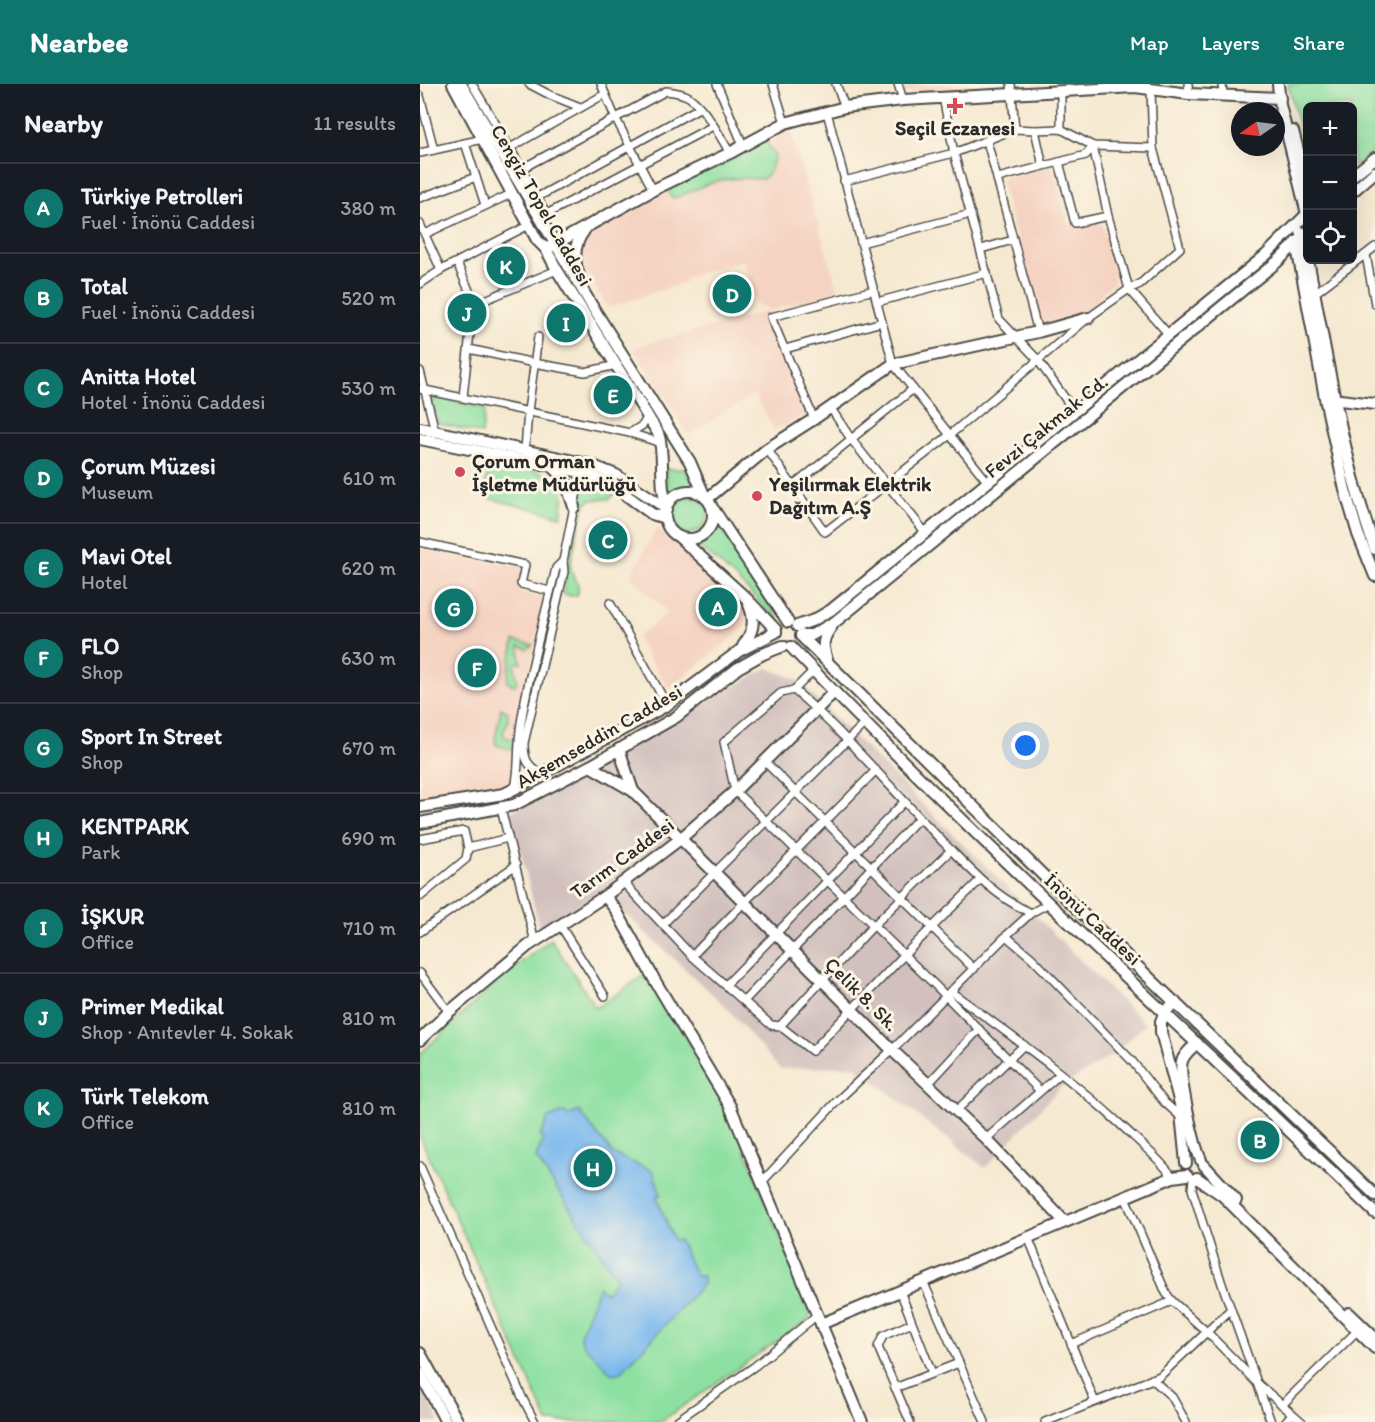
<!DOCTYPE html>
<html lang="en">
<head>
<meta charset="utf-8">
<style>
  :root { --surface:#171b24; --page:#20242c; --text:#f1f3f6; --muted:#9ea1a6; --line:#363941; --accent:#0f766e }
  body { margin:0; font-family:Itim,sans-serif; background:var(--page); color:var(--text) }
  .controls { position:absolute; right:18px; top:18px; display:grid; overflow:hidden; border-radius:9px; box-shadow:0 6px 24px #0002 }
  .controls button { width:54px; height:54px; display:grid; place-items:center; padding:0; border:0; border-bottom:2px solid var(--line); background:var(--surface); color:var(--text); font:30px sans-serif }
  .compass { position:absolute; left:811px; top:18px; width:54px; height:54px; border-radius:50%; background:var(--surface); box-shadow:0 6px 24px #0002; rotate:256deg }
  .you { position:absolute; left:606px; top:662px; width:21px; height:21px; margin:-15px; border:4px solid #fff; border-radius:50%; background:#1a73e8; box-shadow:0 0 0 9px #1a73e833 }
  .badge { display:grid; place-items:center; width:39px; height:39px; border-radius:50%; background:var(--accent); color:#fff; font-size:20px; font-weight:700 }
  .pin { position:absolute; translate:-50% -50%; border:3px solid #fff; box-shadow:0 2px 6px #0006 }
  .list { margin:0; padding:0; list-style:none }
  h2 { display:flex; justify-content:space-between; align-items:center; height:78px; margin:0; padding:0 24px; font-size:26px }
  h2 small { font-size:20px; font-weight:400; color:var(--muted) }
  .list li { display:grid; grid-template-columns:39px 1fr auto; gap:18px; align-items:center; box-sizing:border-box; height:90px; padding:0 24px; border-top:2px solid var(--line) }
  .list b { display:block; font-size:22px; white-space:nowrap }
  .list p { margin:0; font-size:20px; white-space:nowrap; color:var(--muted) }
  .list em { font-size:20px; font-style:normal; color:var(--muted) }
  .icon { flex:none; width:33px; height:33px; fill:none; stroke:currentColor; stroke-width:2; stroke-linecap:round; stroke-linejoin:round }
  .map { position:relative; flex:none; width:955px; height:1338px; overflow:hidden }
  header { display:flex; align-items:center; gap:36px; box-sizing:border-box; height:84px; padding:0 30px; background:var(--accent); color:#fff }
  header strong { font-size:28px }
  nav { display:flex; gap:33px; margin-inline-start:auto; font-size:21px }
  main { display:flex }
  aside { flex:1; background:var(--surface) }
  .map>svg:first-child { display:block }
  .built { fill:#f5d3c2 }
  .industrial { fill:#d1c0bd }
  .green { fill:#8de0a1; stroke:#5c8666; stroke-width:1.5 }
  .water { fill:#7ab9ee; stroke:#52728c; stroke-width:1.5 }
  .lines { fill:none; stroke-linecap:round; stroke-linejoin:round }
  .street-casing { stroke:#494844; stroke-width:10 }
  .secondary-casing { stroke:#494844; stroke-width:14 }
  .primary-casing { stroke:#494844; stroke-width:14 }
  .street { stroke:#fff; stroke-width:7 }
  .secondary { stroke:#fff; stroke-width:10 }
  .primary { stroke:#fff; stroke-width:10 }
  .poi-dot { fill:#d1495b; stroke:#fcf5e5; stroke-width:2 }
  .labels { text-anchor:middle; stroke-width:6; stroke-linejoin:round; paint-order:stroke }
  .poi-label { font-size:20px; font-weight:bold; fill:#2b2b2b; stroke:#fcf5e5; text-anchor:start }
  .street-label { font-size:20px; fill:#2b2b2b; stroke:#fcf5e5 }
</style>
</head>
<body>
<header>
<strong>Nearbee</strong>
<nav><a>Map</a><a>Layers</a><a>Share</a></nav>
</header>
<main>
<aside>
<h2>Nearby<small>11 results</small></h2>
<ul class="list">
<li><span class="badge">A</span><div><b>Türkiye Petrolleri</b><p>Fuel · İnönü Caddesi</p></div><em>380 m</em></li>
<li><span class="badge">B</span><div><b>Total</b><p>Fuel · İnönü Caddesi</p></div><em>520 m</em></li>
<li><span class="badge">C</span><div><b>Anitta Hotel</b><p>Hotel · İnönü Caddesi</p></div><em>530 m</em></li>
<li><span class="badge">D</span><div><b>Çorum Müzesi</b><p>Museum</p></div><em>610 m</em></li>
<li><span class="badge">E</span><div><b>Mavi Otel</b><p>Hotel</p></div><em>620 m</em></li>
<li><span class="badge">F</span><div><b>FLO</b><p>Shop</p></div><em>630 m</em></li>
<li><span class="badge">G</span><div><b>Sport In Street</b><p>Shop</p></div><em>670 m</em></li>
<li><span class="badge">H</span><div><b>KENTPARK</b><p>Park</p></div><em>690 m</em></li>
<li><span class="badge">I</span><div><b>İŞKUR</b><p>Office</p></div><em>710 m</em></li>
<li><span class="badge">J</span><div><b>Primer Medikal</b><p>Shop · Anıtevler 4. Sokak</p></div><em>810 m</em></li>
<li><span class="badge">K</span><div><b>Türk Telekom</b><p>Office</p></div><em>810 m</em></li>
</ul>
</aside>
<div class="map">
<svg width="955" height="1338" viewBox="0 0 955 1338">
  <rect width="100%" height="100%" fill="#fcf5e5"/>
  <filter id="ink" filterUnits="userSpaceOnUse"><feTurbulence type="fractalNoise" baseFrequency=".0167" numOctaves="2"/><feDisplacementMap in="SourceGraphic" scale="12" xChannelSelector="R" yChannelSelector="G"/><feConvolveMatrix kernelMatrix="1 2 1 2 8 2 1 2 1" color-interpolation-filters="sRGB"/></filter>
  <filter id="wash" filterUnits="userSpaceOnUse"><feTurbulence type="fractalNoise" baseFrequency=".008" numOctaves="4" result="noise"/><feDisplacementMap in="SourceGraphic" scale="24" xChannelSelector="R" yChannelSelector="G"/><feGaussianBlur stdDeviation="1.35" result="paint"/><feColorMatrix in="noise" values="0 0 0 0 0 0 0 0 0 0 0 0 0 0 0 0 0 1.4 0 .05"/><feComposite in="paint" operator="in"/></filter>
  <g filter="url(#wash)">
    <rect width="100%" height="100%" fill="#f6e9d1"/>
    <g class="built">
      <polygon points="481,0 553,0 554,4 484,9"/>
      <polygon points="369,43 418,207 349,227 389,331 354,346 334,310 269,351 213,264 349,227 348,224 336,221 323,176 265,194 265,198 188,224 164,187 161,172 164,154 171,143"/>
      <polygon points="632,82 649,141 677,138 683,141 695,196 693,200 684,206 678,218 662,232 620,241 580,95"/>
      <polygon points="237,444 323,520 327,535 325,544 248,605 217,554 248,528 210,493"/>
      <polygon points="0,462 102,483 98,505 101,508 125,512 93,668 95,690 93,695 85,701 0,716"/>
    </g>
    <g class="industrial">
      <polygon points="347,584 376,595 725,940 694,970 641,1003 565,1084 435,982 360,985 304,921 194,820 183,806 120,846 91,728"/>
      <polygon points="0,1301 20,1338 0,1338"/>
    </g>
    <g class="green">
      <polygon points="868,0 955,0 955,65 933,84 932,22 888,22 887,75"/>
      <path d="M345,55L355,72C352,81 351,89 343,95C325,94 308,93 291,99C280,102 263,113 252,114L248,105Z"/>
      <polygon points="11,312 65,324 62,350 18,339"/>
      <path d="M70,374L133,392C146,404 144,415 141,432L63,413Z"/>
      <polygon points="246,385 265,385 276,404 247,410"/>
      <path d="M164,397L195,410L189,415L170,416L164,422C162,435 150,473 151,484C152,495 162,498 157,511L151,512L143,510Z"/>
      <path d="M269,413C310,416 275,470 255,441C247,428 256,416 269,413Z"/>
      <path d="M297,438L359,535L355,537C331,506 304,482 273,458L292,447Z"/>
      <polygon points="94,557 113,561 107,565 99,562 101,579 97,578 95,581 97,598 94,601 87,598"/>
      <polygon points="81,624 88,628 88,637 83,649 85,653 94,656 93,666 76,661 75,655"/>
      <polygon points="131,855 176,924 223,892 234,899 311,1030 390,1227 389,1235 240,1338 128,1338 0,1053 0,970 79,896"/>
    </g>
    <polygon class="water" points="159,1027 193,1070 233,1087 241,1111 236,1112 254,1157 259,1156 276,1192 283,1192 283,1200 201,1288 192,1290 162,1259 160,1251 179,1202 186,1209 197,1195 116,1074 124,1054 120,1053 128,1034 145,1028 148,1032"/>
  </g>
  <g filter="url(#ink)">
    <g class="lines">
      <defs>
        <g id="street">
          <polyline points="52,0 90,64 126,130"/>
          <polyline points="109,0 130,11 160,23"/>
          <polyline points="181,0 195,33 233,106"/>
          <polyline points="297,0 323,61"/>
          <polyline points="353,0 365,39"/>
          <polyline points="416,0 425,23"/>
          <polyline points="478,0 483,16"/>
          <polyline points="591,0 595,45"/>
          <polyline points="768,0 769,10"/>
          <polyline points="802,0 803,10"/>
          <polyline points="0,12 14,66"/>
          <polyline points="523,13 534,69 579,235 617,275 654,327"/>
          <polyline points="407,28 473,280 567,397"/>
          <polyline points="641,45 641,7"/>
          <polyline points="615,46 623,82"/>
          <polyline points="567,57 618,248"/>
          <polyline points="45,59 65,121"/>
          <polyline points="673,62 688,132 709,205 749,251"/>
          <polyline points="90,64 185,10"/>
          <polyline points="0,69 63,55"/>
          <polyline points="639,78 655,139 688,132"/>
          <path d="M101,85L246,7C253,8 263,9 269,13C287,26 299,51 310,69"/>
          <polyline points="578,94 666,71 673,62"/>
          <polyline points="424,97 534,69 595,45 615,46 641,45 673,62 733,64"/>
          <polyline points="0,114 56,93"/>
          <polyline points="116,114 279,24"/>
          <polyline points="121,133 293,42"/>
          <polyline points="0,140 21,186"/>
          <polyline points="5,150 91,110"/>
          <polyline points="441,159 551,130"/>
          <polyline points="561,165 593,156"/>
          <polyline points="946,171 955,220"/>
          <polyline points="37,179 51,211 53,221 43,313"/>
          <polyline points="0,200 21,186 109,141"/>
          <polyline points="895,209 955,163"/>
          <polyline points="457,218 567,189"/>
          <polyline points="53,221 137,186"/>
          <polyline points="49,265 114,279 165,288 197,281"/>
          <polyline points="365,265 462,238"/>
          <polyline points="0,287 15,347"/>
          <polyline points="0,305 210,349 241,359"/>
          <polyline points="410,323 431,355 505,448"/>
          <polyline points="394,335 351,233 454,206"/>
          <polyline points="210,349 223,341 228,331"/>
          <polyline points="347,365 405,448 531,350 668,234 709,205 720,200 760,164 733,64 731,6"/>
          <polyline points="105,366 108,327 118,253"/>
          <polyline points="372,403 493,305"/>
          <polyline points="0,458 105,481 101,500 130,507"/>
          <polyline points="190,519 247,621"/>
          <polyline points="374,606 393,587"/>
          <polyline points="344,677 554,885"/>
          <path d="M122,690C107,682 104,675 104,659L144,488L143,477L161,388"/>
          <path d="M95,704C100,683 97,661 101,639C109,587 124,536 136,484L143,477"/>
          <polyline points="81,725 115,858"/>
          <polyline points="0,755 44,747 48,764 46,775 0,813"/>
          <polyline points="48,764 88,754"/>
          <polyline points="203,798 272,872 351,941 360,942 392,967 484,871 560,796"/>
          <path d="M611,829C575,813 550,785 523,758C473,707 428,652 374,606L361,609L304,658L315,707L516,902L620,1007"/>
          <polyline points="243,840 445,639"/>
          <polyline points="140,841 185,912"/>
          <polyline points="0,848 96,781"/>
          <polyline points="586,852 612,874 712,977 744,1018 761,1033"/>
          <path d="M272,872C332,809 395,749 455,687"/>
          <polyline points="0,889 29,928"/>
          <polyline points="306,901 484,718"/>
          <path d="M530,907C589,950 648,992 701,1041C719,1058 738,1073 753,1093"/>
          <polyline points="324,917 499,734"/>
          <polyline points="360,942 453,842 531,766"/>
          <polyline points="508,1000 559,945"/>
          <polyline points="536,1027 604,961"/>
          <polyline points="566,1055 640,990"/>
          <polyline points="0,1082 102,1313 115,1338"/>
          <polyline points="773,1094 772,1105 802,1200 851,1338"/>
          <polyline points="342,1098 417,1017 475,963 586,852 611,829 629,819"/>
          <polyline points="705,1113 746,1209 752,1217 787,1248 837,1299 882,1338"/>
          <polyline points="608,1153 675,1318"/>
          <polyline points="503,1197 565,1338"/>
          <polyline points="480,1207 512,1289"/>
          <polyline points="651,1260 752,1217"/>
          <polyline points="732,1295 752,1313 766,1338"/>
          <polyline points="475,1304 539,1279"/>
          <polyline points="862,1321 937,1247"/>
          <polyline points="255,1338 335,1282 397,1231"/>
          <polyline points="490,1338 458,1263 463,1252 492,1239"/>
          <polyline points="625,1338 740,1292 811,1225"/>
          <polyline points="865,1338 872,1330"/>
        </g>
        <g id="secondary">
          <path d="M33,0L117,156L126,165L137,186L238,349C246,372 238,399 247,422"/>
          <polyline points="41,0 172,222 270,378 285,413"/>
          <polyline points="858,0 860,21 888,134"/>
          <polyline points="873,47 888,104"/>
          <polyline points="932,92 955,74"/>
          <polyline points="932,108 955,88"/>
          <polyline points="881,148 884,152 888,171"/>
          <polyline points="876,158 906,319 925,406 938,450 955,492"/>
          <polyline points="126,165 233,106 310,69 365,39 425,23 483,16 715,3 769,10 860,14"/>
          <path d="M888,176C907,273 922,372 955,465"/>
          <path d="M160,194C153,177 153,161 164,147"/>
          <polyline points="911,315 955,320"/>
          <polyline points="0,344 168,380 196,391 240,420 246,426"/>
          <polyline points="0,355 161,388 191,400 232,430 245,434"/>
          <polyline points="132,382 144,393 154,423"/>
          <circle cx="269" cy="431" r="24"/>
          <polyline points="287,415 347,365 394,335 473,280 618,248 668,234"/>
          <polyline points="294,426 368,538"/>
          <polyline points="259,453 327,515 356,546"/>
          <polyline points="377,542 394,536 411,526 846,171 888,129"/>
          <polyline points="381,551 392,551 416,537 857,178 888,148"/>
          <polyline points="381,552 639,807 955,1111"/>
          <path d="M323,562C333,548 336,537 329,521"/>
          <path d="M371,563C558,759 760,941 955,1129"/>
          <path d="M407,576C402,561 402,555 412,542"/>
          <polyline points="199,665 213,707"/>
          <polyline points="170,682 213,707 472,966 566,1055 645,1138"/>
          <polyline points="0,723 84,710 94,705 247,621 319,567 356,548"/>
          <polyline points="0,739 94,721 170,682 256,633 318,584 343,570 363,562"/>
          <polyline points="185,812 196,826 234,895 310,1022 442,1338"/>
          <polyline points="745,928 741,937 741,948 760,1020 766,1079"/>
          <polyline points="0,956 29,928 108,862 185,812 259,756 315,707 414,608"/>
          <path d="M777,959C772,964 764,970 762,977C758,991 774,1062 781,1076"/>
          <polyline points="784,1081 816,1116"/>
          <polyline points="777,1094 802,1111 955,1264"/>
          <polyline points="929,1229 955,1254"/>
          <polyline points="401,1240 753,1093 767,1091"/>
          <polyline points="0,1269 38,1338"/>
          <polyline points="0,1289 26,1338"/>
        </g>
        <polyline id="primary" points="745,928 755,918"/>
      </defs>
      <use href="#street" class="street-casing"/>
      <use href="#secondary" class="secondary-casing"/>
      <use href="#primary" class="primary-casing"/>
      <use href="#street" class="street"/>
      <use href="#secondary" class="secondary"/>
      <use href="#primary" class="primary"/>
    </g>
  </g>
  <g class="poi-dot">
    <path d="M532 13h6v6h6v6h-6v6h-6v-6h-6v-6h6z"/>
    <circle cx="40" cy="388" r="6"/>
    <circle cx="337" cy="412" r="6"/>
  </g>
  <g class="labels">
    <g class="poi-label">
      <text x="535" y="51" text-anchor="middle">Seçil Eczanesi</text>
      <text x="52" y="384">Çorum Orman<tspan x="52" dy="23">İşletme Müdürlüğü</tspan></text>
      <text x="349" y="407">Yeşilırmak Elektrik<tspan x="349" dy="23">Dağıtım A.Ş</tspan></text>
    </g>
    <g class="street-label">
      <text transform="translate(122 121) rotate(60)" y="7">Cengiz Topel Caddesi</text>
      <text transform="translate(626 342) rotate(-39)" y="7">Fevzi Çakmak Cd.</text>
      <text transform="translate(179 652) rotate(-30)" y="7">Akşemseddin Caddesi</text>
      <text transform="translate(202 774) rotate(-36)" y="7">Tarım Caddesi</text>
      <text transform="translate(673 835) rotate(43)" y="7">İnönü Caddesi</text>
      <text transform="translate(442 910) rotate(45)" y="7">Çelik 8. Sk.</text>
    </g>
  </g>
</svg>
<div class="controls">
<button>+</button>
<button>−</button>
<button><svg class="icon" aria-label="locate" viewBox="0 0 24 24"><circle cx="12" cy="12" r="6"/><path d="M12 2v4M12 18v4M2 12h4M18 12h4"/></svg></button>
</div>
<svg class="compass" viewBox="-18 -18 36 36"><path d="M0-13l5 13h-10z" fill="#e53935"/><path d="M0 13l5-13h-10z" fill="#9ea1a6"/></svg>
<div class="you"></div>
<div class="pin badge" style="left:298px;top:523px">A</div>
<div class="pin badge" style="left:840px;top:1056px">B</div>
<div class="pin badge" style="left:188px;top:456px">C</div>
<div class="pin badge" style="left:312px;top:210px">D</div>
<div class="pin badge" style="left:193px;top:311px">E</div>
<div class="pin badge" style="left:57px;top:584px">F</div>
<div class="pin badge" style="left:34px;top:524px">G</div>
<div class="pin badge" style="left:173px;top:1084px">H</div>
<div class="pin badge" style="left:146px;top:239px">I</div>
<div class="pin badge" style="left:47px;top:229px">J</div>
<div class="pin badge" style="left:86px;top:182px">K</div>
</div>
</main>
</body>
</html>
